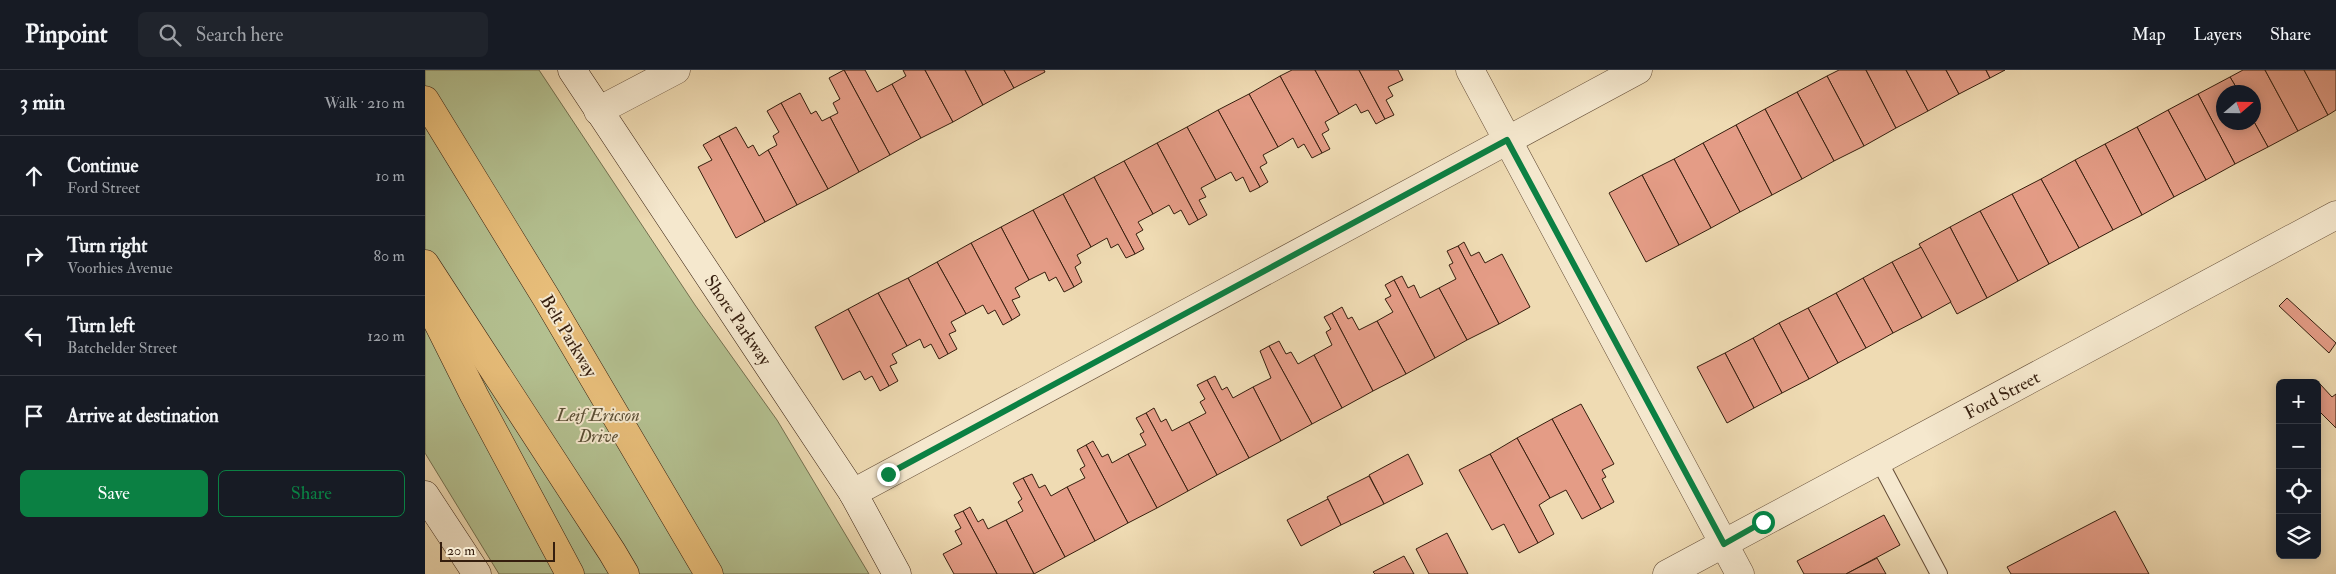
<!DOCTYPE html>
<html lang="en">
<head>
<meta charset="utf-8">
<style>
  :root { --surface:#171b24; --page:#20242c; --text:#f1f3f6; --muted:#9ea1a6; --line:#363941; --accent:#0b8043 }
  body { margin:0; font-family:"IM FELL Double Pica",serif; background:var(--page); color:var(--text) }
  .controls { position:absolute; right:15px; bottom:15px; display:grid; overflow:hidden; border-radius:8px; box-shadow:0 2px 12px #0003 }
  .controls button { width:45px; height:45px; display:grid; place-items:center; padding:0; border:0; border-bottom:1px solid var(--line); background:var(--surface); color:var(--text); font:25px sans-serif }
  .compass { position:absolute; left:1791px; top:15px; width:45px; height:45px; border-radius:50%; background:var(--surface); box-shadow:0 2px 12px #0003; rotate:70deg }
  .scale { position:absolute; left:15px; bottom:12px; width:115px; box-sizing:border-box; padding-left:5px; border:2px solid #351e0e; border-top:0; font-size:14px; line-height:18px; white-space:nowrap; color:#351e0e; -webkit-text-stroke:4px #f5e8ce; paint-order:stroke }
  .stop { position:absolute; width:15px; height:15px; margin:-11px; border:4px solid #0b8043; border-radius:50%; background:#fff }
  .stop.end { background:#0b8043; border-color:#fff; box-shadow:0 1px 5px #0008 }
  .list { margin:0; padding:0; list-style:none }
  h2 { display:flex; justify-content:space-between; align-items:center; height:65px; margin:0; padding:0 20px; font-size:21px }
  h2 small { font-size:16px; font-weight:400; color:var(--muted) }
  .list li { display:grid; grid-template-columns:32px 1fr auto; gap:15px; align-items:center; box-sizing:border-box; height:80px; padding:0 20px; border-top:1px solid var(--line) }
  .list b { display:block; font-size:19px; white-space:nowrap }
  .list p { margin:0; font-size:16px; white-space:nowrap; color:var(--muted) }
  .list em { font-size:16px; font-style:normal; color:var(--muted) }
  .actions { display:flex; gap:10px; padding:15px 20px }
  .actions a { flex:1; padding:11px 0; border:1px solid var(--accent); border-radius:8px; text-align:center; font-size:18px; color:var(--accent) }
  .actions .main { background:var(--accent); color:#fff }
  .icon { flex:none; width:28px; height:28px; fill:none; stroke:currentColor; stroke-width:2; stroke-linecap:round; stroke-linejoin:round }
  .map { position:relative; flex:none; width:1911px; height:504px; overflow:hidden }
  header { display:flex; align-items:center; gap:30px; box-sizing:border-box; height:70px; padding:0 25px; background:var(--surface); border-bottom:1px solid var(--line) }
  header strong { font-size:24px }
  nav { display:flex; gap:28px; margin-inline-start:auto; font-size:18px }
  .search { width:350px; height:45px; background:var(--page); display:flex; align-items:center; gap:12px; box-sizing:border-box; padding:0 18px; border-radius:8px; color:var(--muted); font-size:19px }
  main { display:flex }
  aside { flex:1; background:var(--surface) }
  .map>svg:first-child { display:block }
  .green { fill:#b4c191; stroke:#747050 }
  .building { fill:#e49c86; stroke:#351e0e }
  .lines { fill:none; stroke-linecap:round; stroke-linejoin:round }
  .service-casing { stroke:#644d37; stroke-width:18 }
  .minor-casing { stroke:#644d37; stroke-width:29 }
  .secondary-casing { stroke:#351e0e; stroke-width:29 }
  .motorway-casing { stroke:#351e0e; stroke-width:29 }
  .service { stroke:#f5e8ce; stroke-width:16 }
  .minor { stroke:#f5e8ce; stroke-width:28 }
  .secondary { stroke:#f5e8ce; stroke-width:28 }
  .motorway { stroke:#e8be7a; stroke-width:28 }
  .route { stroke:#0b8043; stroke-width:6 }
  .labels { text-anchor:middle; stroke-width:4; stroke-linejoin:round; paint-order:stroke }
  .street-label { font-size:18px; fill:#351e0e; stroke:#f5e8ce }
  .park-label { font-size:18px; font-style:italic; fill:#5b4f35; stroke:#f5e8ce }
</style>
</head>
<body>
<header>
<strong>Pinpoint</strong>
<div class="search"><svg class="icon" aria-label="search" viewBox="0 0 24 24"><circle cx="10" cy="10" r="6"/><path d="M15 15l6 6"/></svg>Search here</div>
<nav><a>Map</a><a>Layers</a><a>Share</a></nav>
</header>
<main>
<aside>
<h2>3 min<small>Walk · 210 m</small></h2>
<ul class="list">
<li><svg class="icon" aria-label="ahead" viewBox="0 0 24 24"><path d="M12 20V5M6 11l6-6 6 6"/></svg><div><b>Continue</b><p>Ford Street</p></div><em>10 m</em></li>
<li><svg class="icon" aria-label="right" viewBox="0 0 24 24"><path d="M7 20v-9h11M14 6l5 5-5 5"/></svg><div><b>Turn right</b><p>Voorhies Avenue</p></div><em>80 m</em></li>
<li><svg class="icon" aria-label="left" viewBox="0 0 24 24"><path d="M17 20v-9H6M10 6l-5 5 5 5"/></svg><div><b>Turn left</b><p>Batchelder Street</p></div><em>120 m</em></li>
<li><svg class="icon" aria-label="arrive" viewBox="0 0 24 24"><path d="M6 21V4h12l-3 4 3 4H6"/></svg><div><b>Arrive at destination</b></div></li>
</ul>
<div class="actions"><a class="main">Save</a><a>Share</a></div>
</aside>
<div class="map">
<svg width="1911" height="504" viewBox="0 0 1911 504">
  <rect width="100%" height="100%" fill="#efdbb3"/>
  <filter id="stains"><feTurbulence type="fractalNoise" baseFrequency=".004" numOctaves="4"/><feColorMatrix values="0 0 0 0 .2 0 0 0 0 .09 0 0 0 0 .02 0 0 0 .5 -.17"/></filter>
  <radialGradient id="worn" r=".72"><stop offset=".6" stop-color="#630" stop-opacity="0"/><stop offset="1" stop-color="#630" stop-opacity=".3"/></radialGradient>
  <polygon class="green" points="0,0 114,0 270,235 352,350 444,504 74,504 0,383"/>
  <g class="building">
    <polygon points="419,0 440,0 452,22 467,14 496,68 465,85"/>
    <polygon points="419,0 465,85 434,102 405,47 413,43 408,33 415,29 404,8"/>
    <polygon points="478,0 500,0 528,52 496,68 467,14 481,6"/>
    <polygon points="500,0 540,0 558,35 528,52"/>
    <polygon points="540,0 579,0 589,18 558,35"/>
    <polygon points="579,0 619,0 620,2 589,18"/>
    <polygon points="867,0 890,0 914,44 900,52 904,60 897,64 905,79 897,83 855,6"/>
    <polygon points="890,0 934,0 960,49 951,54 943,40 936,43 931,34 914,44"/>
    <polygon points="934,0 973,0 978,10 963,17 968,26 961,30 969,45 960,49"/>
    <polygon points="1414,0 1441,0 1471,58 1439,76 1402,6"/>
    <polygon points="1441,0 1481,0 1503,41 1471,58"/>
    <polygon points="1481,0 1521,0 1534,24 1503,41"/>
    <polygon points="1521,0 1561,0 1565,8 1534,24"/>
    <polygon points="1561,0 1580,0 1565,8"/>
    <polygon points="1818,0 1840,0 1873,61 1843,77 1828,50 1828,22 1814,22 1805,7"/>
    <polygon points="1840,0 1879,0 1903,45 1873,61"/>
    <polygon points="1879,0 1911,0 1911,40 1903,45"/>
    <polygon points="855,6 897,83 887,88 879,74 873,78 868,68 853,77 824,24"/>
    <polygon points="1402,6 1439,76 1409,91 1372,22"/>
    <polygon points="1805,7 1814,22 1798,22 1798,52 1828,52 1828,50 1843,77 1810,94 1773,24"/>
    <polygon points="1372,22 1409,91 1377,109 1340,39"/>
    <polygon points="375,23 386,44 391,41 397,51 405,47 434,102 403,119 356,33"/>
    <polygon points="824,24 853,77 838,85 842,93 835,97 843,112 835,117 793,40"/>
    <polygon points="1773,24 1810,94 1781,110 1743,40"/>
    <polygon points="356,33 403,119 372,135 343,80 352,75 348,66 354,62 342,41"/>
    <polygon points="1340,39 1377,109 1347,125 1311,55"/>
    <polygon points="793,40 835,117 825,122 818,107 811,111 806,102 791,110 762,57"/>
    <polygon points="1743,40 1781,110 1749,127 1712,57"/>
    <polygon points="1311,55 1347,125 1315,142 1278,73"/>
    <polygon points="311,57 323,78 328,75 334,86 343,80 372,135 340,152 294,66"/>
    <polygon points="762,57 791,110 776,118 781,127 774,130 782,145 773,150 732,73"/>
    <polygon points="1712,57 1749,127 1717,145 1680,74"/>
    <polygon points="294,66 340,152 311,168 273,97 287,90 278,75"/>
    <polygon points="732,73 773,150 764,155 756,140 749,144 744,135 728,144 699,91"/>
    <polygon points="1278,73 1315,142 1286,158 1249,89"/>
    <polygon points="1680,74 1717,145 1688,160 1650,90"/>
    <polygon points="1249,89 1286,158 1254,175 1217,105"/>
    <polygon points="1650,90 1688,160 1654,178 1616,109"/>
    <polygon points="699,91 728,144 713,152 718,160 711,164 719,179 710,184 669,107"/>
    <polygon points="1217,105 1254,175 1221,192 1184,123"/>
    <polygon points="669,107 710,184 701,188 693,174 686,178 682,168 666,177 638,124"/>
    <polygon points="1616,109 1654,178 1624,194 1587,124"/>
    <polygon points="638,124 666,177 652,185 656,193 650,197 657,212 649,217 608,140"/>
    <polygon points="1587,124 1624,194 1593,211 1555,141"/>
    <polygon points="608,140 649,217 639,222 631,207 624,211 620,202 604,210 576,157"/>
    <polygon points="1555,141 1593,211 1562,228 1525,157"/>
    <polygon points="576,157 604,210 590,218 595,227 587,230 595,245 587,250 546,173"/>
    <polygon points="1525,157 1562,228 1532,244 1494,174"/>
    <polygon points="1039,172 1046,186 1054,182 1060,193 1077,184 1105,237 1074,254 1033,176"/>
    <polygon points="546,173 587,250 578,255 570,240 563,244 558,235 541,244 512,192"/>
    <polygon points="1033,176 1074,254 1042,270 1014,218 1031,209 1024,195 1028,193 1022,181"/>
    <polygon points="1496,177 1526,232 1497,248 1467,192"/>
    <polygon points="512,192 541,244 526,252 531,261 524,264 532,279 523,284 483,208"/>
    <polygon points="1467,192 1497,248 1468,263 1438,208"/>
    <polygon points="977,206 983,218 989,215 995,228 1014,218 1042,270 1010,288 969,210"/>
    <polygon points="483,208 523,284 514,289 506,274 499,278 495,269 482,276 453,223"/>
    <polygon points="1438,208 1468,263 1441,278 1411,223"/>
    <polygon points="969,210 1010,288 981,304 952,251 968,242 960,229 966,226 960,215"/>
    <polygon points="453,223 482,276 467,284 472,293 465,296 473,311 464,316 423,239"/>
    <polygon points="1411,223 1441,278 1413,293 1383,238"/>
    <polygon points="1862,228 1911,273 1904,283 1854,236"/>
    <polygon points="917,237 923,249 927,247 934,260 952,251 981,304 948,321 907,243"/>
    <polygon points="1383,238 1413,293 1384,309 1354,253"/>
    <polygon points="423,239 464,316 455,321 447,306 440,310 435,301 418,310 390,257"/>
    <polygon points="907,243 948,321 917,338 889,285 907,275 901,262 906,259 899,247"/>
    <polygon points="1354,253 1384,309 1357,323 1328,268"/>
    <polygon points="1328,268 1357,323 1329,338 1300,283"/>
    <polygon points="854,271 861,284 866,282 873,294 889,285 917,338 887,354 844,276"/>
    <polygon points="844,276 887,354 856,371 828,317 846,308 835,281"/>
    <polygon points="1300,283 1329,338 1302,353 1272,297"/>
    <polygon points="790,306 797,320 802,317 808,328 828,317 856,371 824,388 782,310"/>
    <polygon points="782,310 824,388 792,405 764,352 781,343 775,332 780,329 772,315"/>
    <polygon points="1895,314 1907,327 1911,324 1911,358 1892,339 1892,316"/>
    <polygon points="1156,334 1189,394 1177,400 1181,407 1177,409 1189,432 1176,439 1127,349"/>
    <polygon points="729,338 736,352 741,349 747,361 764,352 792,405 763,421 721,343"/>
    <polygon points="721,343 763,421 732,438 703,384 721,375 715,364 719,362 711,348"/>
    <polygon points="1127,349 1176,439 1157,449 1141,420 1125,428 1092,368"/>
    <polygon points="1092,368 1125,428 1114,435 1129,464 1113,473 1065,384"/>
    <polygon points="668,371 677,387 683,384 687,393 703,384 732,438 703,453 661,375"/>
    <polygon points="661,375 703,453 670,471 642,417 660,408 655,399 660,396 652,380"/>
    <polygon points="983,384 998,414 959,434 944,405"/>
    <polygon points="1065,384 1113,473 1094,483 1079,454 1067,460 1034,400"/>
    <polygon points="607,404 614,418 620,415 626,426 642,417 670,471 640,487 598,408"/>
    <polygon points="944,406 959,434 916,455 902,427"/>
    <polygon points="598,408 640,487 609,504 581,450 598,441 593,432 597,429 588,413"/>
    <polygon points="903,429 916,455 876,476 862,450"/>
    <polygon points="545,437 553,452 558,449 563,459 581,450 609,504 572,504 538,441"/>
    <polygon points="538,441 572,504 529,504 518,484 537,474 530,461 536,458 529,445"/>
    <polygon points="1690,441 1724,504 1586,504 1582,497"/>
    <polygon points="1459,445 1475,475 1421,504 1379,504 1372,491"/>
    <polygon points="1022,463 1043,504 1004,504 991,479"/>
    <polygon points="979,486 989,504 950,504 948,502"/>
    <polygon points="1452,488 1461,504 1421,504"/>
  </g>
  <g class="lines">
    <defs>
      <polyline id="service" points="1454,391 1514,504"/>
      <g id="minor">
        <polyline points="1045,0 1315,504"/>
        <polyline points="173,41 251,0"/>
        <polyline points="428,423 1213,0"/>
        <polyline points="1242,504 1911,145"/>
      </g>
      <g id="secondary">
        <polyline points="147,0 428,423 472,504"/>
        <polyline points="0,425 52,504"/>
      </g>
      <g id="motorway">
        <polyline points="0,30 122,229 284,504"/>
        <polyline points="0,194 187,482 200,504"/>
        <polyline points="0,227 49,325 145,504"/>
      </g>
    </defs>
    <use href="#service" class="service-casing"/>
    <use href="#minor" class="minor-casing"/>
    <use href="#secondary" class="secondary-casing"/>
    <use href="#motorway" class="motorway-casing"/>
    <use href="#service" class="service"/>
    <use href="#minor" class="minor"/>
    <use href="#secondary" class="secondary"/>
    <use href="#motorway" class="motorway"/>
  </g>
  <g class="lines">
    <polyline class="route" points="463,404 1082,70 1299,474 1338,452"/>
  </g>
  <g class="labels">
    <g class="street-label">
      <text transform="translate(313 250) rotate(56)" y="6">Shore Parkway</text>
      <text transform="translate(144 266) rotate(59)" y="6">Belt Parkway</text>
      <text transform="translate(1577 325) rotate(-28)" y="6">Ford Street</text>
    </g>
    <g class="park-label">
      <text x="173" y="351">Leif Ericson<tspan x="173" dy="21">Drive</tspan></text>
    </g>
  </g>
  <rect width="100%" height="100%" filter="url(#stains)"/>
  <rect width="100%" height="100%" fill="url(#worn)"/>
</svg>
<div class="controls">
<button>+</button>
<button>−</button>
<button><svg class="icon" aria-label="locate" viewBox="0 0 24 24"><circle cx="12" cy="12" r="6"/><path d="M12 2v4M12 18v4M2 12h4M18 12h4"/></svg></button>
<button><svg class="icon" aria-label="layers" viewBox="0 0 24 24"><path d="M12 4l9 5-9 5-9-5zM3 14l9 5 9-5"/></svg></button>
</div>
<svg class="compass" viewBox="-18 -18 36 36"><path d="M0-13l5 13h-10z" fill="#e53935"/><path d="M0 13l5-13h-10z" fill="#9ea1a6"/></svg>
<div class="scale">20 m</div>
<div class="stop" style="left:1338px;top:452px"></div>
<div class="stop end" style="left:463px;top:404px"></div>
</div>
</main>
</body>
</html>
